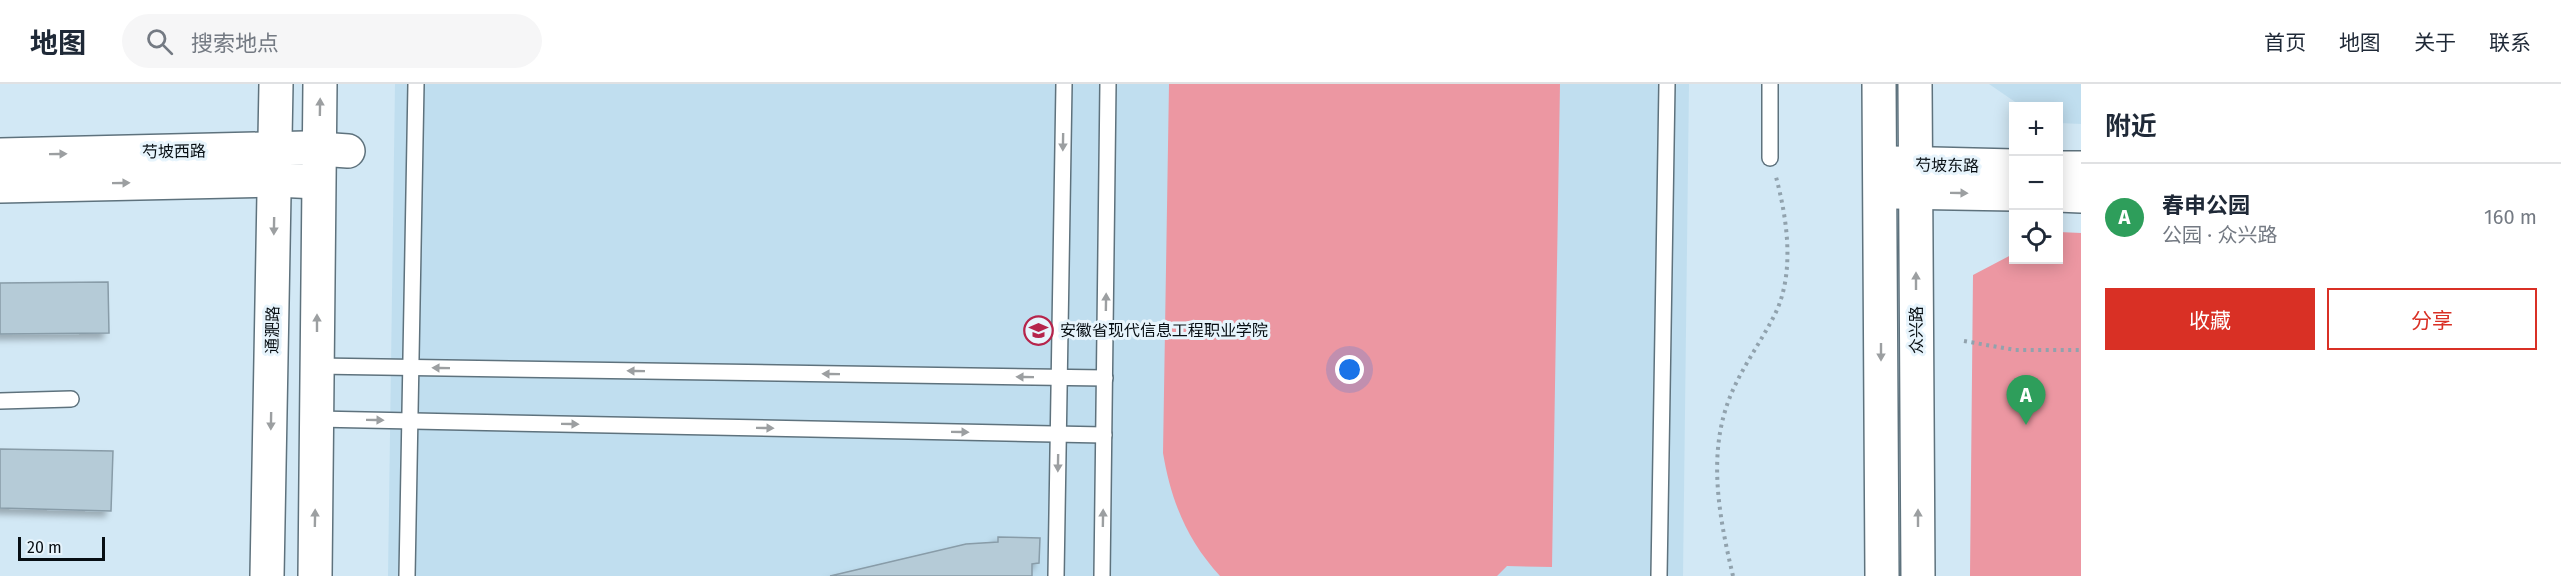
<!DOCTYPE html>
<html lang="zh">
<head>
<meta charset="utf-8">
<style>
  :root { --surface:#fff; --page:#f6f6f7; --text:#1f2937; --muted:#747a83; --line:#e0e1e3; --accent:#d93025 }
  body { margin:0; font-family:"Fira Sans","Noto Sans SC",sans-serif; background:var(--page); color:var(--text) }
  .controls { position:absolute; right:18px; top:18px; display:grid; overflow:hidden; border-radius:0px; box-shadow:0 3px 15px #0003 }
  .controls button { width:54px; height:54px; display:grid; place-items:center; padding:0; border:0; border-bottom:2px solid var(--line); background:var(--surface); color:var(--text); font:30px sans-serif }
  .scale { position:absolute; left:18px; bottom:15px; width:87px; box-sizing:border-box; padding-left:6px; border:3px solid #070e13; border-top:0; font-size:16px; line-height:21px; white-space:nowrap; color:#070e13; -webkit-text-stroke:4px #e7f4fc; paint-order:stroke }
  .you { position:absolute; left:1350px; top:286px; width:21px; height:21px; margin:-15px; border:4px solid #fff; border-radius:50%; background:#1a73e8; box-shadow:0 0 0 9px #1a73e833 }
  .badge { display:grid; place-items:center; width:39px; height:39px; border-radius:50%; background:var(--accent); color:#fff; font-size:20px; font-weight:700 }
  .pin { position:absolute; translate:-50% -50px; filter:drop-shadow(0 2px 3px #0008) }
  .pin::after { content:''; position:absolute; top:32px; width:21px; height:18px; background:inherit; clip-path:polygon(0 0,100% 0,50% 100%) }
  .list { margin:0; padding:0; list-style:none }
  h2 { display:flex; justify-content:space-between; align-items:center; height:78px; margin:0; padding:0 24px; font-size:26px }
  h2 small { font-size:20px; font-weight:400; color:var(--muted) }
  .list li { display:grid; grid-template-columns:39px 1fr auto; gap:18px; align-items:center; box-sizing:border-box; height:108px; padding:0 24px; border-top:2px solid var(--line) }
  .list b { display:block; font-size:22px; white-space:nowrap }
  .list p { margin:0; font-size:20px; white-space:nowrap; color:var(--muted) }
  .list em { font-size:20px; font-style:normal; color:var(--muted) }
  .actions { display:flex; gap:12px; padding:18px 24px }
  .actions a { flex:1; padding:14px 0; border:2px solid var(--accent); border-radius:0px; text-align:center; font-size:21px; color:var(--accent) }
  .actions .main { background:var(--accent); color:#fff }
  .icon { flex:none; width:33px; height:33px; fill:none; stroke:currentColor; stroke-width:2; stroke-linecap:round; stroke-linejoin:round }
  .map { position:relative; flex:none; width:2081px; height:492px; overflow:hidden }
  header { display:flex; align-items:center; gap:36px; box-sizing:border-box; height:84px; padding:0 30px; background:var(--surface); border-bottom:2px solid var(--line) }
  header strong { font-size:28px }
  nav { display:flex; gap:33px; margin-inline-start:auto; font-size:21px }
  .search { width:420px; height:54px; background:var(--page); display:flex; align-items:center; gap:15px; box-sizing:border-box; padding:0 21px; border-radius:33px; color:var(--muted); font-size:22px }
  main { display:flex }
  aside { flex:1; background:var(--surface) }
  .map>svg:first-child { display:block }
  .built { fill:#c0deef }
  .green { fill:#ec97a2 }
  .building { fill:#b5cbd7; stroke:#889ca8; stroke-width:1.5; filter:url(#shadow) }
  .lines { fill:none; stroke-linecap:round; stroke-linejoin:round }
  .service-casing { stroke:#5e727d; stroke-width:18 }
  .tertiary-casing { stroke:#5e727d; stroke-width:36 }
  .secondary-casing { stroke:#5e727d; stroke-width:36 }
  .path { stroke:#91a2ad; stroke-width:4; stroke-dasharray:3 4.5; stroke-linecap:butt }
  .service { stroke:#fff; stroke-width:15 }
  .tertiary { stroke:#fff; stroke-width:33 }
  .secondary { stroke:#fff; stroke-width:33 }
  .oneway { fill:#9c9fa1 }
  .labels { text-anchor:middle; stroke-width:6; stroke-linejoin:round; paint-order:stroke }
  .street-label { font-size:16px; fill:#070e13; stroke:#e7f4fc }
  .poi-label { font-size:16px; fill:#070e13; stroke:#e7f4fc; text-anchor:start }
</style>
</head>
<body>
<header>
<strong>地图</strong>
<div class="search"><svg class="icon" aria-label="search" viewBox="0 0 24 24"><circle cx="10" cy="10" r="6"/><path d="M15 15l6 6"/></svg>搜索地点</div>
<nav><a>首页</a><a>地图</a><a>关于</a><a>联系</a></nav>
</header>
<main>
<div class="map">
<svg width="2081" height="492" viewBox="0 0 2081 492">
  <defs>
    <filter id="shadow"><feDropShadow dx="-5.5" dy="5.5" stdDeviation="3" flood-color="#0004"/></filter>
  </defs>
  <rect width="100%" height="100%" fill="#d2e8f5"/>
  <g class="built">
    <polygon points="395,0 1689,0 1683,492 388,492"/>
    <polygon points="1989,0 2081,0 2081,40 2059,39 2058,22 2021,22"/>
  </g>
  <g class="green">
    <path d="M1169,0H1560L1552,483L1507,482L1497,492H1220C1187,456 1171,417 1163,369Z"/>
    <polygon points="2059,148 2081,149 2081,492 1970,492 1973,191 2013,170 2014,176 2058,176"/>
  </g>
  <g class="building">
    <polygon points="108,198 109,249 0,250 0,199"/>
    <polygon points="0,365 113,367 111,427 0,424"/>
    <polygon points="998,453 1040,454 1039,479 1032,480 1032,492 830,492 966,460 998,458"/>
  </g>
  <g class="lines">
    <defs>
      <g id="service">
        <polyline points="1770,0 1770,74"/>
        <polyline points="317,282 1105,294"/>
        <polyline points="0,317 71,315"/>
        <polyline points="317,335 1104,351"/>
        <polyline points="407,492 416,0"/>
        <polyline points="1056,492 1064,0"/>
        <polyline points="1102,492 1108,0"/>
        <polyline points="1659,492 1667,0"/>
      </g>
      <g id="tertiary">
        <polyline points="1879,0 1882,492"/>
        <polyline points="1915,0 1918,492"/>
        <polyline points="0,71 305,64 348,67"/>
        <polyline points="1892,79 2014,82"/>
        <polyline points="2058,84 2081,84"/>
        <polyline points="0,102 275,96 318,98"/>
        <polyline points="1894,108 2014,110"/>
        <polyline points="2058,111 2081,112"/>
      </g>
      <g id="secondary">
        <polyline points="267,492 276,0"/>
        <polyline points="315,492 320,0"/>
      </g>
    </defs>
    <use href="#service" class="service-casing"/>
    <use href="#tertiary" class="tertiary-casing"/>
    <use href="#secondary" class="secondary-casing"/>
    <g class="path">
      <polyline points="1964,257 2015,266 2081,266"/>
      <path d="M1733,492C1720,437 1708,376 1727,321C1738,288 1761,259 1776,228C1795,187 1787,134 1776,93"/>
    </g>
    <use href="#service" class="service"/>
    <use href="#tertiary" class="tertiary"/>
    <use href="#secondary" class="secondary"/>
  </g>
  <defs><path id="oneway-solid" d="M-6-.8H1V-3.2L6.5 0L1 3.2V.8H-6Z" transform="scale(1.5)"/></defs>
  <g class="oneway">
    <use href="#oneway-solid" transform="translate(320 23) rotate(-89)"/>
    <use href="#oneway-solid" transform="translate(1063 58) rotate(91)"/>
    <use href="#oneway-solid" transform="translate(58 70) rotate(-1)"/>
    <use href="#oneway-solid" transform="translate(121 99) rotate(-1)"/>
    <use href="#oneway-solid" transform="translate(1959 109) rotate(1)"/>
    <use href="#oneway-solid" transform="translate(274 142) rotate(91)"/>
    <use href="#oneway-solid" transform="translate(1916 197) rotate(-90)"/>
    <use href="#oneway-solid" transform="translate(1106 218) rotate(-89)"/>
    <use href="#oneway-solid" transform="translate(317 239) rotate(-90)"/>
    <use href="#oneway-solid" transform="translate(1881 268) rotate(90)"/>
    <use href="#oneway-solid" transform="translate(441 284) rotate(-179)"/>
    <use href="#oneway-solid" transform="translate(636 287) rotate(-179)"/>
    <use href="#oneway-solid" transform="translate(831 290) rotate(-179)"/>
    <use href="#oneway-solid" transform="translate(1025 293) rotate(-179)"/>
    <use href="#oneway-solid" transform="translate(375 336) rotate(1)"/>
    <use href="#oneway-solid" transform="translate(271 337) rotate(91)"/>
    <use href="#oneway-solid" transform="translate(570 340) rotate(1)"/>
    <use href="#oneway-solid" transform="translate(765 344) rotate(1)"/>
    <use href="#oneway-solid" transform="translate(960 348) rotate(1)"/>
    <use href="#oneway-solid" transform="translate(1058 379) rotate(91)"/>
    <use href="#oneway-solid" transform="translate(315 434) rotate(-89)"/>
    <use href="#oneway-solid" transform="translate(1103 434) rotate(-89)"/>
    <use href="#oneway-solid" transform="translate(1918 434) rotate(-90)"/>
  </g>
  <defs>
    <symbol id="university-ring" viewBox="-11 -11 22 22"><circle r="9.5" fill="#e7f4fc" stroke="#b6244b" stroke-width="1.5"/><path d="M0-5L7-2L0 1L-7-2ZM-4 1L0 2.5L4 1V4Q0 6-4 4Z" fill="#b6244b"/></symbol>
  </defs>
  <g fill-rule="evenodd">
    <use href="#university-ring" x="1022" y="230" width="33" height="33"/>
  </g>
  <g class="labels">
    <g class="street-label">
      <text transform="translate(174 67) rotate(-1)" y="6">芍坡西路</text>
      <text transform="translate(1947 81) rotate(1)" y="6">芍坡东路</text>
      <text transform="translate(272 246) rotate(-89)" y="6">通淝路</text>
      <text transform="translate(1916 246) rotate(-90)" y="6">众兴路</text>
    </g>
    <g class="poi-label">
      <text x="1060" y="252">安徽省现代信息工程职业学院</text>
    </g>
  </g>
</svg>
<div class="controls">
<button>+</button>
<button>−</button>
<button><svg class="icon" aria-label="locate" viewBox="0 0 24 24"><circle cx="12" cy="12" r="6"/><path d="M12 2v4M12 18v4M2 12h4M18 12h4"/></svg></button>
</div>
<div class="scale">20 m</div>
<div class="you"></div>
<div class="pin badge" style="left:2026px;top:341px;background:#2e9e5b">A</div>
</div>
<aside>
<h2>附近<small></small></h2>
<ul class="list">
<li><span class="badge" style="background:#2e9e5b">A</span><div><b>春申公园</b><p>公园 · 众兴路</p></div><em>160 m</em></li>
</ul>
<div class="actions"><a class="main">收藏</a><a>分享</a></div>
</aside>
</main>
</body>
</html>
